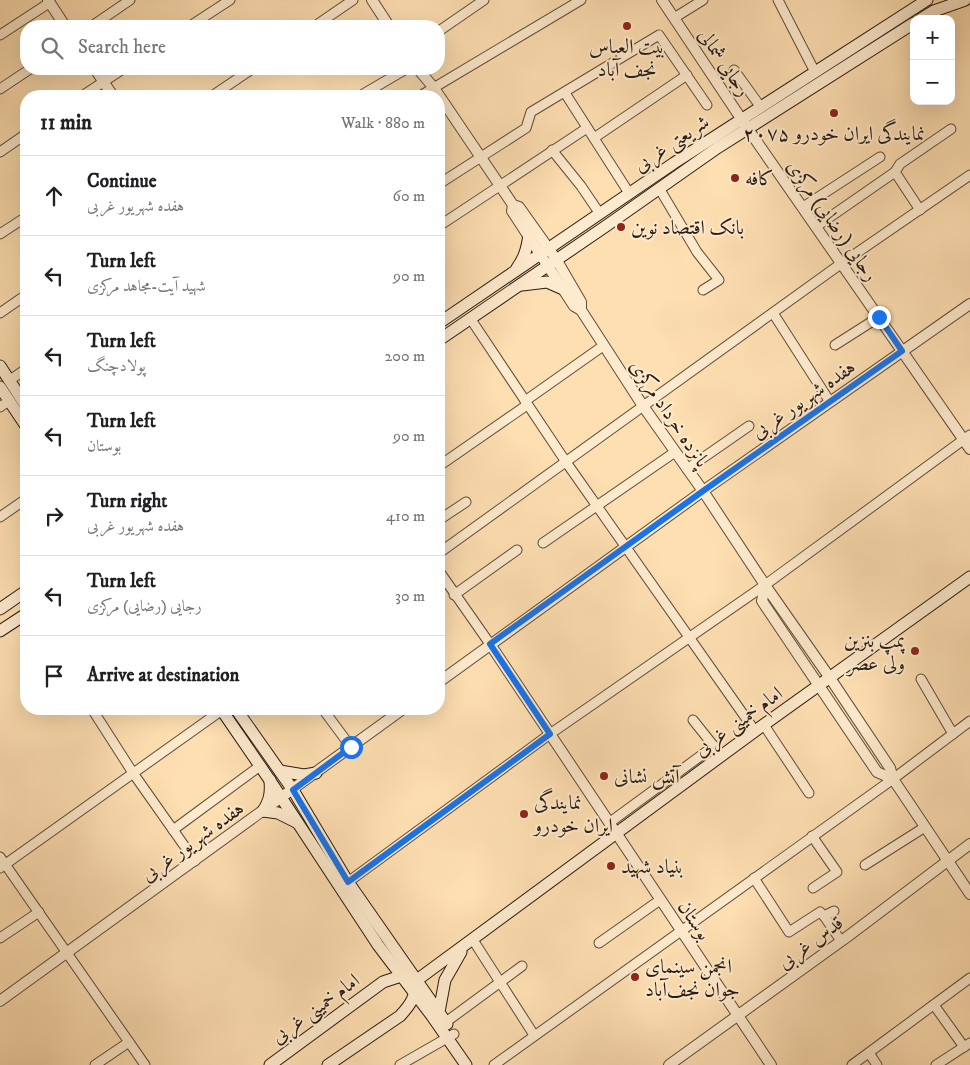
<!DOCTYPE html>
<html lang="en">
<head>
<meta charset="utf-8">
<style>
  :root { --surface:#fff; --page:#f6f6f6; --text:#202124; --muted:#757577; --line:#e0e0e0 }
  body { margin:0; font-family:"IM FELL DW Pica",Amiri,serif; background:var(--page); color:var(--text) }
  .controls { position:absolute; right:15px; top:15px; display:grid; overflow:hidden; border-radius:10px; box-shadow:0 5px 20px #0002 }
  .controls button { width:45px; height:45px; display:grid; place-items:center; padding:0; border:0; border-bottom:1px solid var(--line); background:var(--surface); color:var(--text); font:25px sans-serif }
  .stop { position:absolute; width:15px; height:15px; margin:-11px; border:4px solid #1a73e8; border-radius:50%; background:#fff }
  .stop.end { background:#1a73e8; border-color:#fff; box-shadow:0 1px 5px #0008 }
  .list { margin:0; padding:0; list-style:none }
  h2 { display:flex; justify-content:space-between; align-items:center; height:65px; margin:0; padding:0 20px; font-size:21px }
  h2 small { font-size:16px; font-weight:400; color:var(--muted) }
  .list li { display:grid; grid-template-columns:32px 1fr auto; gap:15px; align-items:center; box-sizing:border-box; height:80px; padding:0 20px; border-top:1px solid var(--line) }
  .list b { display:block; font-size:19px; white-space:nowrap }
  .list p { margin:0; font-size:16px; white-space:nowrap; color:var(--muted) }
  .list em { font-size:16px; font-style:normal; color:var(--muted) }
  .icon { flex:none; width:28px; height:28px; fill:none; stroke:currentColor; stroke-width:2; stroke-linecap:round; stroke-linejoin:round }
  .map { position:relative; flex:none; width:970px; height:1065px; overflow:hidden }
  .search { position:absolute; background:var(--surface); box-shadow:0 5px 20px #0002; left:20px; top:20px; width:425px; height:55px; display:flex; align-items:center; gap:12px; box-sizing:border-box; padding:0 18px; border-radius:20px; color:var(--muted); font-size:19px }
  .panel { position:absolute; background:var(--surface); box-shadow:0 5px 20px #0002; left:20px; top:90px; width:425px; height:625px; border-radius:20px }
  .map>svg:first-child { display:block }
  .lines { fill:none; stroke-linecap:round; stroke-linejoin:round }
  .minor-casing { stroke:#5e4c3a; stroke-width:11 }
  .tertiary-casing { stroke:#5e4c3a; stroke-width:12 }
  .secondary-casing { stroke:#291b12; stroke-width:13 }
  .minor { stroke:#feeacd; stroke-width:9 }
  .tertiary { stroke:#feeacd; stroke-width:10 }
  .secondary { stroke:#feeacd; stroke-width:11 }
  .route { stroke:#1a73e8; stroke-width:6 }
  .poi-dot { fill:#8f2418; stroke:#feeacd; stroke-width:2 }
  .labels { text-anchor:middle; stroke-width:4; stroke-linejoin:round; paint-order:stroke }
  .poi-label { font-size:20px; fill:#291b12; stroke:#feeacd; text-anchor:start }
  .street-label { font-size:20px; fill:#291b12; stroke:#feeacd }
</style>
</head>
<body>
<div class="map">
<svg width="970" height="1065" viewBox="0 0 970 1065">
  <rect width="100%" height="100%" fill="#fedfb2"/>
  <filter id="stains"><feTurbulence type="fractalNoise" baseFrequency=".004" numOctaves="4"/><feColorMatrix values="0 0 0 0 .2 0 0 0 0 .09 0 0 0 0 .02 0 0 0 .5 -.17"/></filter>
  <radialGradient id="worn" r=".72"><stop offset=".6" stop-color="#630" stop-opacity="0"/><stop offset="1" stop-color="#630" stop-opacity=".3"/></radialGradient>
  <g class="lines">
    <defs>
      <g id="minor">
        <polyline points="778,0 815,72"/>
        <polyline points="674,18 703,0"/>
        <polyline points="92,26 130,0"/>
        <polyline points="190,26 230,0"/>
        <polyline points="315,26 353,0"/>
        <polyline points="439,31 484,0"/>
        <polyline points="0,35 49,3"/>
        <polyline points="734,70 760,106"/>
        <polyline points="0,89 30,69"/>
        <polyline points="565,93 629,193"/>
        <polyline points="82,96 123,69"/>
        <polyline points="212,96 252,69"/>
        <polyline points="360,96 406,69"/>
        <polyline points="420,96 581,0"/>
        <polyline points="594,138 687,75"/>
        <polyline points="552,150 581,186 600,214"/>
        <polyline points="0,152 26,134"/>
        <polyline points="895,172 920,210"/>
        <polyline points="439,184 526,128 531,112 659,35 707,105"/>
        <polyline points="659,188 697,252 719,280 703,290"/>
        <polyline points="803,207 880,157"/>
        <polyline points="439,226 587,128"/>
        <polyline points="817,226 895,172 900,164 951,129"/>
        <polyline points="0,234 26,217"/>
        <polyline points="0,313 26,295"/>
        <polyline points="773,313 830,402"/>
        <polyline points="470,318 566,462 755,731"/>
        <polyline points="835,345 879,317"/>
        <polyline points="10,380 26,369"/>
        <polyline points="525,401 603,346"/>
        <polyline points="0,407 9,401"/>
        <polyline points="439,466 527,405"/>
        <polyline points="687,469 749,426"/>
        <polyline points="0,517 26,499"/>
        <polyline points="439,520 466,502"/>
        <polyline points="543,543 675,452"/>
        <polyline points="439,553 842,263 970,175"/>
        <polyline points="439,571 490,644"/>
        <polyline points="454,595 517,550"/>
        <polyline points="921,679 953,734"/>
        <polyline points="92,709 133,773 195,861"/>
        <polyline points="325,712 351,747"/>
        <polyline points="693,720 717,750"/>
        <polyline points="764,725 809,793"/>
        <polyline points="609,823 714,746"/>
        <polyline points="173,830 260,766"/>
        <polyline points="812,836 837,872 813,888"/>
        <polyline points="0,857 145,1065"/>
        <polyline points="865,865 925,827"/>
        <polyline points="0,868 222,710"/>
        <polyline points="754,878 789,932 820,912 824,916 834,911"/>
        <polyline points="348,882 550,734 765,585 970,435"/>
        <polyline points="824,916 841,941"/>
        <polyline points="0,938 39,912"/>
        <polyline points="473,940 534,1035"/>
        <polyline points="599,943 660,900"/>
        <polyline points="934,1005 964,1047"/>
        <polyline points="446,1022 522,966"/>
        <polyline points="869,1053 877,1065"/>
        <polyline points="95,1065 129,1042"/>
        <polyline points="400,1065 454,1034"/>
        <polyline points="494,1065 893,779 970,721"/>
        <polyline points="852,1065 970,978"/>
        <polyline points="936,1065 970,1043"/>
      </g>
      <g id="tertiary">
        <polyline points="48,0 65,26"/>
        <polyline points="372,0 389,26"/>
        <polyline points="662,0 748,129 970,449"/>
        <polyline points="95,69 113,96"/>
        <polyline points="418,69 434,88 513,205 519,207 556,259 581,302 581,310"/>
        <polyline points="513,205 512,211 574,306 581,310 643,406 703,491 765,585 830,678 890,768 893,779 970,894"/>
        <polyline points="765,585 762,601 877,772 893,779"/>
        <polyline points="490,644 771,1065"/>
        <polyline points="439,682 703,491 970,304"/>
        <polyline points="0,1001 403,709"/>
        <polyline points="669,1065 847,937 970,844"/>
      </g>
      <g id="secondary">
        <polyline points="921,19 934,11 965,0"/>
        <path d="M517,268C525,257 527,248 529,235"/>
        <polyline points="522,285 547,282 563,289"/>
        <polyline points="439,323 674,163 927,0"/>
        <polyline points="439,340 606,226 717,148 914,23"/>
        <polyline points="0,366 26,406"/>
        <polyline points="0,387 26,426"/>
        <polyline points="0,609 26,591"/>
        <polyline points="0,631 26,614"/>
        <polyline points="221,709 269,779 378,945 432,1016 466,1065"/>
        <polyline points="236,709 293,790 348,882 447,1024"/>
        <polyline points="280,771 304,775 316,773"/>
        <polyline points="263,811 278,813 296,822"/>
        <path d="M263,811C270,800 271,793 270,780"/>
        <polyline points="439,1012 445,980 461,952"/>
        <polyline points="270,1065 383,982 401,976 408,978"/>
        <path d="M328,1065L400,1016C412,1003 415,997 417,980L755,731L970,577"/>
      </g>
    </defs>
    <use href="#minor" class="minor-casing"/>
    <use href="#tertiary" class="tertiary-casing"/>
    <use href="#secondary" class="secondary-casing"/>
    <use href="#minor" class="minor"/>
    <use href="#tertiary" class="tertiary"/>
    <use href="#secondary" class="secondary"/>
  </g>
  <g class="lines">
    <polyline class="route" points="351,747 293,790 348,882 550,734 490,644 703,491 902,351 879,317"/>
  </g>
  <g class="poi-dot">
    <circle cx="627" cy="26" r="5"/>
    <circle cx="834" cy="113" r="5"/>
    <circle cx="735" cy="178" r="5"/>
    <circle cx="621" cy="227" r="5"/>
    <circle cx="915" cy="651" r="5"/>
    <circle cx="604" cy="776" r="5"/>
    <circle cx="524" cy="814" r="5"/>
    <circle cx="611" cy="866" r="5"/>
    <circle cx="635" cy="977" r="5"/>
  </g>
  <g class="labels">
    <g class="poi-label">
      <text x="627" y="53" text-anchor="middle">بیت العباس<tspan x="627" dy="23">نجف آباد</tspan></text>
      <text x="834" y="140" text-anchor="middle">نمایندگی ایران خودرو ۲۰۷۵</text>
      <text x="745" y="185">کافه</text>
      <text x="631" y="234">بانک اقتصاد نوین</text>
      <text x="905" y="647" text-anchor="end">پمپ بنزین<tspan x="905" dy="23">ولی عصر</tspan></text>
      <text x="614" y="783">آتش نشانی</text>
      <text x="534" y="809">نمایندگی<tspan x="534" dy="23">ایران خودرو</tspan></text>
      <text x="621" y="873">بنیاد شهید</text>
      <text x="645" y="973">انجمن سینمای<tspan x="645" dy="23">جوان نجف‌آباد</tspan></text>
    </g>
    <g class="street-label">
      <text transform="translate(725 62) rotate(56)" y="7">رجایی شمالی</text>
      <text transform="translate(671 143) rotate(-34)" y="7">شریعتی غربی</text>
      <text transform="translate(833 220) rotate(55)" y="7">رجایی (رضایی) مرکزی</text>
      <text transform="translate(803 399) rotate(-35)" y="7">هفده شهریور غربی</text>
      <text transform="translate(670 413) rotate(56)" y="7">پانزده خرداد مرکزی</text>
      <text transform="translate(738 721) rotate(-36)" y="7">امام خمینی غربی</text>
      <text transform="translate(192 841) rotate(-36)" y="7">هفده شهریور غربی</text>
      <text transform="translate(695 920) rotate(56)" y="7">بوستان</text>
      <text transform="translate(810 942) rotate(-36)" y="7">قدس غربی</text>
      <text transform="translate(315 1008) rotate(-36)" y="7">امام خمینی غربی</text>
    </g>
  </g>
  <rect width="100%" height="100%" filter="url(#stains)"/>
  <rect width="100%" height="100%" fill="url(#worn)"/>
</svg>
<div class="controls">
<button>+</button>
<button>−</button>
</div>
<div class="stop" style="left:351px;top:747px"></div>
<div class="stop end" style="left:879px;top:317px"></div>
<div class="search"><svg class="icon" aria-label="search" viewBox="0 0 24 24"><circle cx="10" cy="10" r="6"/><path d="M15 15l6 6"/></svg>Search here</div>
<section class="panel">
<h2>11 min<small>Walk · 880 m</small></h2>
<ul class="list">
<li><svg class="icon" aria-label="ahead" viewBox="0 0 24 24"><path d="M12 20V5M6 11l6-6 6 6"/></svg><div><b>Continue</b><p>هفده شهریور غربی</p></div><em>60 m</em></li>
<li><svg class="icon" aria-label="left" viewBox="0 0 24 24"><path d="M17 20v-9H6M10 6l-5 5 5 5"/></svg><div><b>Turn left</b><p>شهید آیت-مجاهد مرکزی</p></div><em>90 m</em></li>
<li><svg class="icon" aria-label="left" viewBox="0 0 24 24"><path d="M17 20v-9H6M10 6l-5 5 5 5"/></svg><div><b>Turn left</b><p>پولادچنگ</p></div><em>200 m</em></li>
<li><svg class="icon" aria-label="left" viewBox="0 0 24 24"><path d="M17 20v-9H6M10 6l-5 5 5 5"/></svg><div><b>Turn left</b><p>بوستان</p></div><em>90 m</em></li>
<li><svg class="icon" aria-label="right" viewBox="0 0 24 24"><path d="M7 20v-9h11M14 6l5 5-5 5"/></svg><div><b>Turn right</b><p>هفده شهریور غربی</p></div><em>410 m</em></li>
<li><svg class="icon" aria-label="left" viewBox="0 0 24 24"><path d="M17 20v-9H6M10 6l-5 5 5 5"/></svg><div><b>Turn left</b><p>رجایی (رضایی) مرکزی</p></div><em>30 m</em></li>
<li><svg class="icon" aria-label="arrive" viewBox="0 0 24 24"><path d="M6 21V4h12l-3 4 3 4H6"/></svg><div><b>Arrive at destination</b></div></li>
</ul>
</section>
</div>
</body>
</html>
